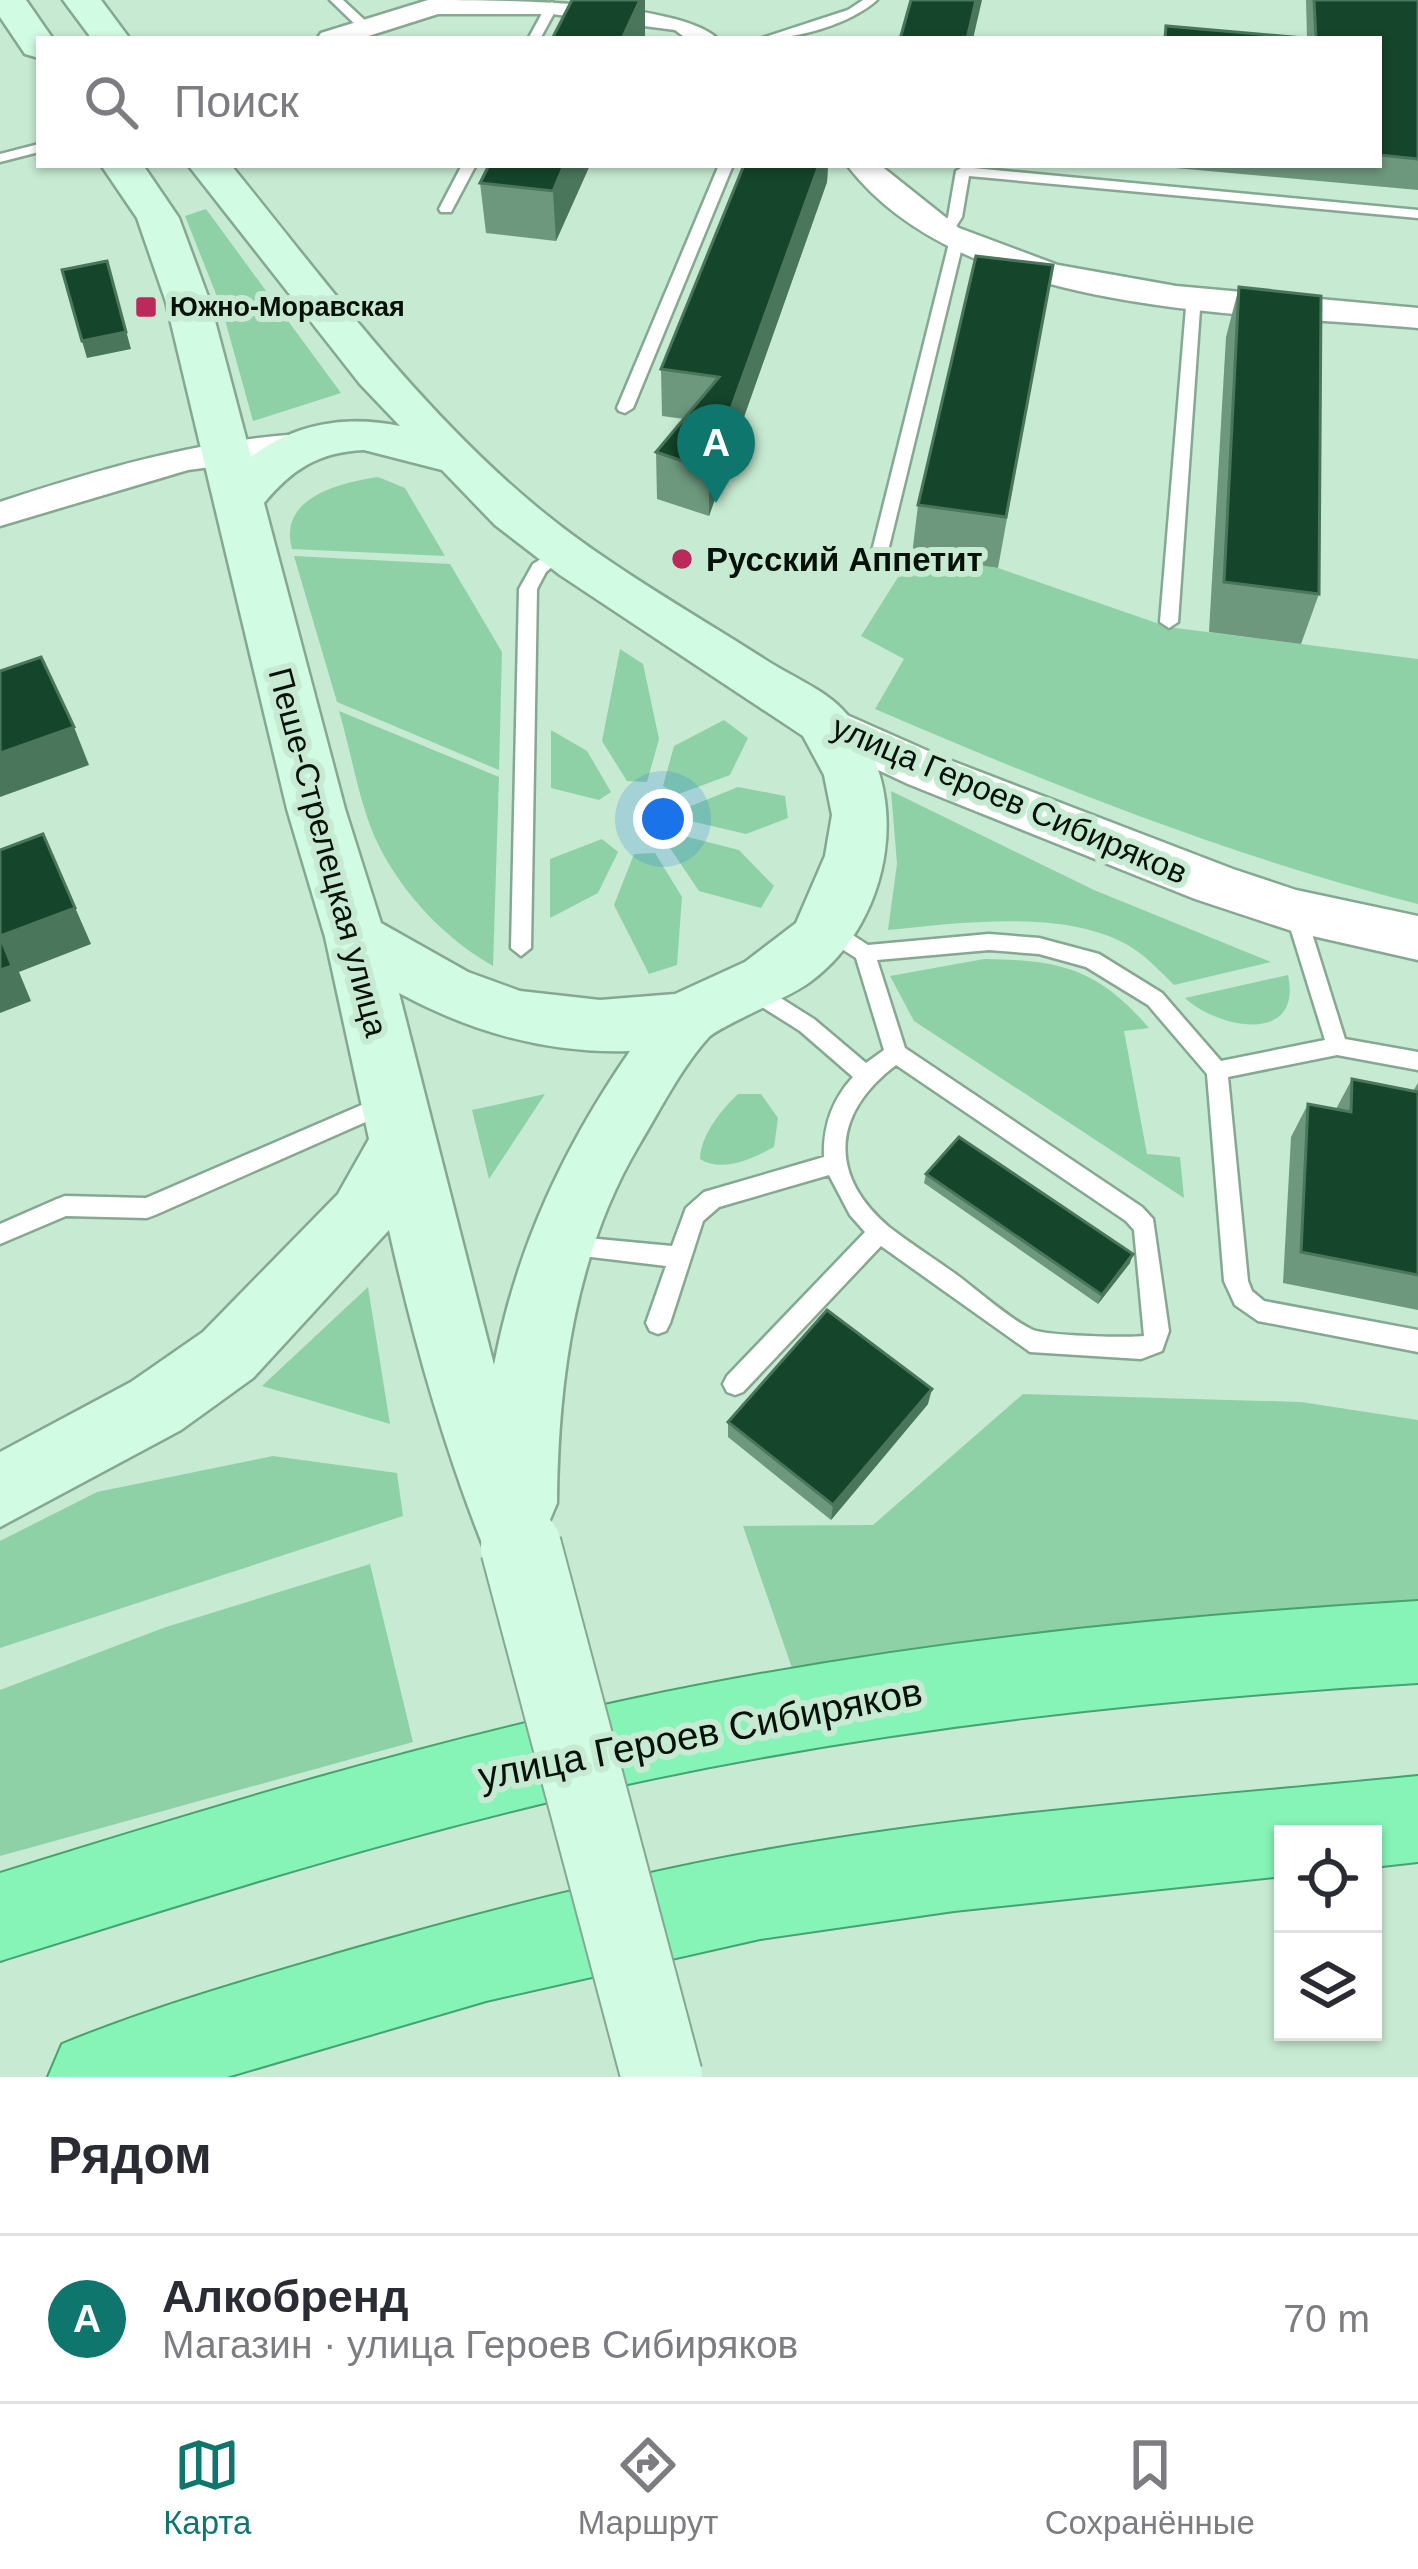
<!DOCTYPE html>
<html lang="ru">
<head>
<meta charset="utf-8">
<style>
  :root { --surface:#fff; --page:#f2f2f3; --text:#2b2b33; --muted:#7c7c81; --line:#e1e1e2; --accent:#0f766e }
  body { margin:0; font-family:Arial,sans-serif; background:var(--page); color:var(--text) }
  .controls { position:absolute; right:36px; bottom:36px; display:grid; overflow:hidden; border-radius:0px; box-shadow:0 3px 9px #0004 }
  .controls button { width:108px; height:108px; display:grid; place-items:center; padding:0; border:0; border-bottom:3px solid var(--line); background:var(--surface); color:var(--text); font:60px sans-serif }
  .you { position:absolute; left:663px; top:819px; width:42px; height:42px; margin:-30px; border:9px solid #fff; border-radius:50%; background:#1a73e8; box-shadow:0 0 0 18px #1a73e833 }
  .badge { display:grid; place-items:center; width:78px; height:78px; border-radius:50%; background:var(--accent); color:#fff; font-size:39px; font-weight:700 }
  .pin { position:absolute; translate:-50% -99px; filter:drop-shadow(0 3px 6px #0008) }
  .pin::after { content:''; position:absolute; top:63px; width:42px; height:36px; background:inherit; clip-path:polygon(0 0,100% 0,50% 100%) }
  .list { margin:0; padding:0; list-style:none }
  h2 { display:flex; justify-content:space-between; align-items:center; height:156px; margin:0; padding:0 48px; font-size:51px }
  h2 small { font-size:39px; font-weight:400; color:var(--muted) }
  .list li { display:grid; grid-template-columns:78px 1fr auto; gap:36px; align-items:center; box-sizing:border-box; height:168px; padding:0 48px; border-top:3px solid var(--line) }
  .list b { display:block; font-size:45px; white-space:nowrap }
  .list p { margin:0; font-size:39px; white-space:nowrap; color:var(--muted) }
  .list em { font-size:39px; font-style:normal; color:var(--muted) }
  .icon { flex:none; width:66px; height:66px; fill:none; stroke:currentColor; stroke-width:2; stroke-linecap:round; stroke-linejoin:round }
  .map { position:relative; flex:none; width:1418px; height:2077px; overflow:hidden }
  .search { position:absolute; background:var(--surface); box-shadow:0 3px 9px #0004; left:36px; right:36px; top:36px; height:132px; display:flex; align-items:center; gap:30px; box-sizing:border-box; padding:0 42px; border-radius:0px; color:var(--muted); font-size:45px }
  .sheet { height:324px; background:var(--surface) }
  nav { display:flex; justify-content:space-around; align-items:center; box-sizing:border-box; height:168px; border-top:3px solid var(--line); background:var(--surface); font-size:33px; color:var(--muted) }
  nav a { display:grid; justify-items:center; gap:6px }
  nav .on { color:var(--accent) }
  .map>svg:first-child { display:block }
  .green { fill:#8fd1a7 }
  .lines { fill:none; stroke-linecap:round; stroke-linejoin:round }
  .service-casing { stroke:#86a791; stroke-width:5 }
  .minor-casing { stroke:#86a791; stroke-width:5 }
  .tertiary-casing { stroke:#86a791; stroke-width:5 }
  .secondary-casing { stroke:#86a791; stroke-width:5 }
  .trunk-casing { stroke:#45a36d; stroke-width:4 }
  .service { fill:#fff; fill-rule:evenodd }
  .minor { fill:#fff; fill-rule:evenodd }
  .tertiary { fill:#fff; fill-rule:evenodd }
  .secondary { fill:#d1fbe3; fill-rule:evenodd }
  .trunk { fill:#86f4b6; fill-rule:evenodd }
  .secondary-bridge-casing { stroke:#86a791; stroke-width:84; stroke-linecap:butt }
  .secondary-bridge { stroke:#d1fbe3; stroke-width:80 }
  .wall { fill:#6e987e }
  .shaded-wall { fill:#4a765c }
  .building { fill:#15452a; stroke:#4a765c; stroke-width:3 }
  .poi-dot { fill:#ba2b5c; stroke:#c7ead2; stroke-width:4.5 }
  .labels { text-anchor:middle; stroke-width:12; stroke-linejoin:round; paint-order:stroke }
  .far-poi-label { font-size:27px; font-weight:bold; fill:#051109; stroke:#c7ead2; text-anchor:start }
  .poi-label { font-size:33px; font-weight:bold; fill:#051109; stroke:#c7ead2; text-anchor:start }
  .street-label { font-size:33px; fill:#051109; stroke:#c7ead2 }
  .near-street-label { font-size:39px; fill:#051109; stroke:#c7ead2 }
</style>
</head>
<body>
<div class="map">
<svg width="1418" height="2077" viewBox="0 0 1418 2077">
  <rect width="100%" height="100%" fill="#c7ead2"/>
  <g class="green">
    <polygon points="206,209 341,393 253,421 222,309 185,216"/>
    <path d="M378,477L405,488L445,556L292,549C278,498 338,483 378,477Z"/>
    <path d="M912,555L998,568L1168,627L1418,659V904C1231,857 1052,785 875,709L904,659L861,636Z"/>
    <polygon points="294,556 450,564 502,652 499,770 337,702"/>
    <polygon points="620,649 643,664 659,739 647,782 627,781 602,741"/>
    <path d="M339,711L499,777L493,966C446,939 404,896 379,846C359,806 352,754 339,711Z"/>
    <polygon points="724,720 748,738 730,775 676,795 663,786 674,746"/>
    <polygon points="551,730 587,751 611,792 599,800 551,788"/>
    <polygon points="738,787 785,796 788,818 746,834 686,820 686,808"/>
    <path d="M891,791L1094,890L1271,962L1174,985C1161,972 1147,957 1131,947C1067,908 960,923 888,930L897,864Z"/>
    <polygon points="680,835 739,850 774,886 761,908 699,891 668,845"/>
    <polygon points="602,839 618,852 598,893 550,918 550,859"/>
    <polygon points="655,853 682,897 677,965 649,974 614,905 634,854"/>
    <path d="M984,959C1061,960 1098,969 1149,1028L1124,1031L1147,1154L1180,1157L1184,1198L914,1021L890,976Z"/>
    <path d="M1288,975C1303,1045 1218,1029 1185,998Z"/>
    <polygon points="545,1094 489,1179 472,1110"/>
    <path d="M738,1094H761L778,1118L774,1147C752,1159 722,1173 700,1159C700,1136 722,1109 738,1094Z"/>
    <polygon points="368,1287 390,1424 262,1386"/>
    <polygon points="1023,1394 1301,1402 1418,1420 1418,1605 793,1671 743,1526 873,1525"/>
    <polygon points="273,1456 397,1473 403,1516 0,1648 0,1541 97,1492"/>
    <polygon points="370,1564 413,1742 0,1856 0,1690 163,1628"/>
  </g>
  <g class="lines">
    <defs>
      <g id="service">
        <polygon points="330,0 343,0 370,25 370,31 362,31"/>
        <path d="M863,0H877C849,25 796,39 759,39L848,10Z"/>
        <polygon points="552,2 558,6 540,39 528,39 546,6"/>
        <polygon points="39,144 39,152 0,162 0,154"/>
        <polygon points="462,165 476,165 451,212 441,212 439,209"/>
        <polygon points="719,165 733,165 633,408 625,413 619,411 617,408"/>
        <polygon points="963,167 1418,210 1418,218 969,176 962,217 950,236 940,236 938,233 948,217 956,171"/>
        <polygon points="957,235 964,239 888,551 880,557 872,551 950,239"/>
        <polygon points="1194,291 1201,295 1178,622 1169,628 1160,622 1187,295"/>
        <polygon points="561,546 569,552 546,572 537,589 531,948 521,956 511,948 519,589 533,564"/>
        <path d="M1295,903L1305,911L1345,1039L1418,1052V1070L1337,1055L1228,1077L1248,1281L1252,1291L1264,1301L1418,1330V1352L1258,1321L1235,1305L1224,1281L1207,1074L1148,1005L1086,967L1039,954L989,950L877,960L905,1048L1142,1207L1153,1219L1169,1331L1162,1351L1141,1359L1030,1352L881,1246L743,1392L735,1395L727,1392L723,1384L727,1376L865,1232L850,1215L829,1175L719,1207L703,1221L670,1323L666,1331L658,1334L650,1331L646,1323L666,1266L558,1253L555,1246L558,1239L566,1236L672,1246L686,1208L704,1192L824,1157C823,1126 832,1100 853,1077L800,1031L743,995L740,989L743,983H757L814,1019L866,1063L884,1050L856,958L820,935L817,929L820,923H834L868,945L989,934L1039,938L1099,954L1162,993L1221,1061L1325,1040L1285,911ZM896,1065L1126,1221L1134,1230L1144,1336C1125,1338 1049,1336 1033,1330C1012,1321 977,1290 957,1275C935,1259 911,1244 889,1227C826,1173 834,1112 896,1065Z"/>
        <polygon points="387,1094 395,1097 398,1103 395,1109 155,1215 147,1218 66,1216 0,1244 0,1224 57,1199 65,1196 146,1198"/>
      </g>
      <g id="minor">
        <path d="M428,0C492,0 678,0 718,39H687L675,30L552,14H438L359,39H317L321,33Z"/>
        <path d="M847,165H880L959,228L1058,265L1176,286L1418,308V328C1244,312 963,317 847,165Z"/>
        <path d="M304,434L316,437L321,445L316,453L188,470L0,526V502C100,469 199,440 304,434Z"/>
      </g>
      <polygon id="tertiary" points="822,704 944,758 1233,869 1296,890 1418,916 1418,960 1295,932 1195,899 908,784 804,735 797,722 804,709"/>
      <g id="secondary">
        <polygon points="0,0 26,0 53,39 39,39 39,58 25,54 0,17"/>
        <polygon points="63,0 101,0 130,39 92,39"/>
        <path d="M101,165H143L179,218L210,302L251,457C294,423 347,415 400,426L360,384L188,165H231C324,280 418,407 532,503C603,563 688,610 766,660C789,675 823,689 842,709C916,786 893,921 810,982C789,998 717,1027 708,1038C681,1068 660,1110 639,1145C575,1253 558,1380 557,1503L549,1522L559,1547L548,1573L521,1584L494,1573C448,1463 415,1347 389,1230L253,1378L181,1430L0,1527V1452L131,1382L203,1332L338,1194L369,1139L325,937L287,809L166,302L137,218ZM364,450L442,470L495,525L560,575L803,736L824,775L832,815L825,856L796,923L745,962L675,994L600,1000L520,991L468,972L381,923L345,809L264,503C292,469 319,452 364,450ZM399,993C471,1032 547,1054 630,1051C563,1148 516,1249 494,1365Z"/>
      </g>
      <g id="trunk">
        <path d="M1418,1601V1683C1155,1699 894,1727 637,1782C421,1828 210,1895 0,1961V1873C209,1808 418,1744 632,1699C891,1644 1154,1617 1418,1601Z"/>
        <path d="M1418,1776V1862L1373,1867V1834H1283V1876L954,1911L760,1939L486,2001L227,2077H48L62,2044C155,2006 250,1979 346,1951C482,1912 621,1876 760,1851C977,1812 1199,1798 1418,1776Z"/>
      </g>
    </defs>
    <use href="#service" class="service-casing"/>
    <use href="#minor" class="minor-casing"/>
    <use href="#tertiary" class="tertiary-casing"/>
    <use href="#secondary" class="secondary-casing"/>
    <use href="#trunk" class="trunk-casing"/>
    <use href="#service" class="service"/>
    <use href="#minor" class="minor"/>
    <use href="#tertiary" class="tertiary"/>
    <use href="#secondary" class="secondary"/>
    <use href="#trunk" class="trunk"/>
    <defs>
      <polyline id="secondary-bridge" points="521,1547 662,2077"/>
    </defs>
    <use href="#secondary-bridge" class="secondary-bridge-casing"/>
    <use href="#secondary-bridge" class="secondary-bridge"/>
  </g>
  <g class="wall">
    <polygon points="1306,0 1418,0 1418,190 1153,166 1379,165 1379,39 1163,39 1166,26 1307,38"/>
    <polygon points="489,165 590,165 556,241 486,233 480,183"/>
    <polygon points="744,165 828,165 827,182 709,516 657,499 656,452 684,419 662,416 661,369"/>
    <polygon points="1053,265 998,568 912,555 918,505"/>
    <polygon points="1239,287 1319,594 1301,644 1209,632 1226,337"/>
    <polygon points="1352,1079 1413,1091 1418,1083 1418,1310 1283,1283 1291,1137 1308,1104 1336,1109"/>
    <polygon points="926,1174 1130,1263 1098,1304 924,1183"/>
    <polygon points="928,1404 831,1520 728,1437 728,1422"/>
  </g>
  <g class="shaded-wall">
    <polygon points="640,0 645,0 645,39 622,39"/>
    <polygon points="976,0 982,0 973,39 967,39"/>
    <polygon points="564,165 590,165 556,241 553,191"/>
    <polygon points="819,165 828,165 827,182 709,516 709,470"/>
    <polygon points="107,261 131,349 87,358 82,341"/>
    <polygon points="74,727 89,765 0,797 0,753"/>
    <polygon points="43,834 91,944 19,972 31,1001 0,1013 0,936"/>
    <polygon points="1133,1254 1130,1263 1098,1304 1102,1295"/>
    <polygon points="932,1389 928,1404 831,1520 833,1505"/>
  </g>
  <g class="building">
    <polygon points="572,0 640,0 622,39 552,39"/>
    <polygon points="911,0 976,0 967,39 900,39"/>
    <polygon points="1314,0 1418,0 1418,159 1379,155 1379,39 1165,39 1166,26 1316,39"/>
    <polygon points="489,165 564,165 553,191 480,183"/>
    <polygon points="744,165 819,165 709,470 656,452 719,377 661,369"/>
    <polygon points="976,256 1053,265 1006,517 918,505"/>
    <polygon points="107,261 126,332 82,341 62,270"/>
    <polygon points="1239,287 1321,296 1319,594 1224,582"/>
    <polygon points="41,657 74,727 0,753 0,671"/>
    <polygon points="43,834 75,908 0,936 12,966 0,970 0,850"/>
    <polygon points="1352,1079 1418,1092 1418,1275 1301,1252 1308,1104 1351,1112"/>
    <polygon points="959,1137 1133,1254 1102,1295 926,1174"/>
    <polygon points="827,1310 932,1389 833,1505 728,1422"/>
  </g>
  <g class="poi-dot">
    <rect x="134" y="295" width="24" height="24" rx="6"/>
    <circle cx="682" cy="559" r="12"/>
  </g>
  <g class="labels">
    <g class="far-poi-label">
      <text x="170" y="316">Южно-Моравская</text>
    </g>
    <g class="poi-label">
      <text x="706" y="571">Русский Аппетит</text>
    </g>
    <g class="street-label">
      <text transform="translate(1010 799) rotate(23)" y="12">улица Героев Сибиряков</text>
      <text transform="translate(329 852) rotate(75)" y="12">Пеше-Стрелецкая улица</text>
    </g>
    <g class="near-street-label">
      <text transform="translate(700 1733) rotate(-11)" y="14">улица Героев Сибиряков</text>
    </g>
  </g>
</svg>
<div class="controls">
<button><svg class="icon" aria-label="locate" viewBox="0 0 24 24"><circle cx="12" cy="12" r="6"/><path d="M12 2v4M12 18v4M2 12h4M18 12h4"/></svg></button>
<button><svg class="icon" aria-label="layers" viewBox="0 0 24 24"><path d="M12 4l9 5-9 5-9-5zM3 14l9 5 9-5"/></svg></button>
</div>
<div class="you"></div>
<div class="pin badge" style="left:716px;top:503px">A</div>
<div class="search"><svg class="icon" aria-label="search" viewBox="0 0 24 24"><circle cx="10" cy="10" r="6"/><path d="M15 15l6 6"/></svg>Поиск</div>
</div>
<section class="sheet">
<h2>Рядом<small></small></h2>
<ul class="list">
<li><span class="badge">A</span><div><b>Алкобренд</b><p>Магазин · улица Героев Сибиряков</p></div><em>70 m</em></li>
</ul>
</section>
<nav>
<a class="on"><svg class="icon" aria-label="map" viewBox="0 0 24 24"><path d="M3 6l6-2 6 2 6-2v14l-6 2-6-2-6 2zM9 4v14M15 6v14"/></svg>Карта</a>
<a><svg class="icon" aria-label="directions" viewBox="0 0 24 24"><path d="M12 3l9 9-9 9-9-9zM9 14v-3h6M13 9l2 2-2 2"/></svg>Маршрут</a>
<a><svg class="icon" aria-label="saved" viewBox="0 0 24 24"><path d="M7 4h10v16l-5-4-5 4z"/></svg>Сохранённые</a>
</nav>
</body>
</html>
